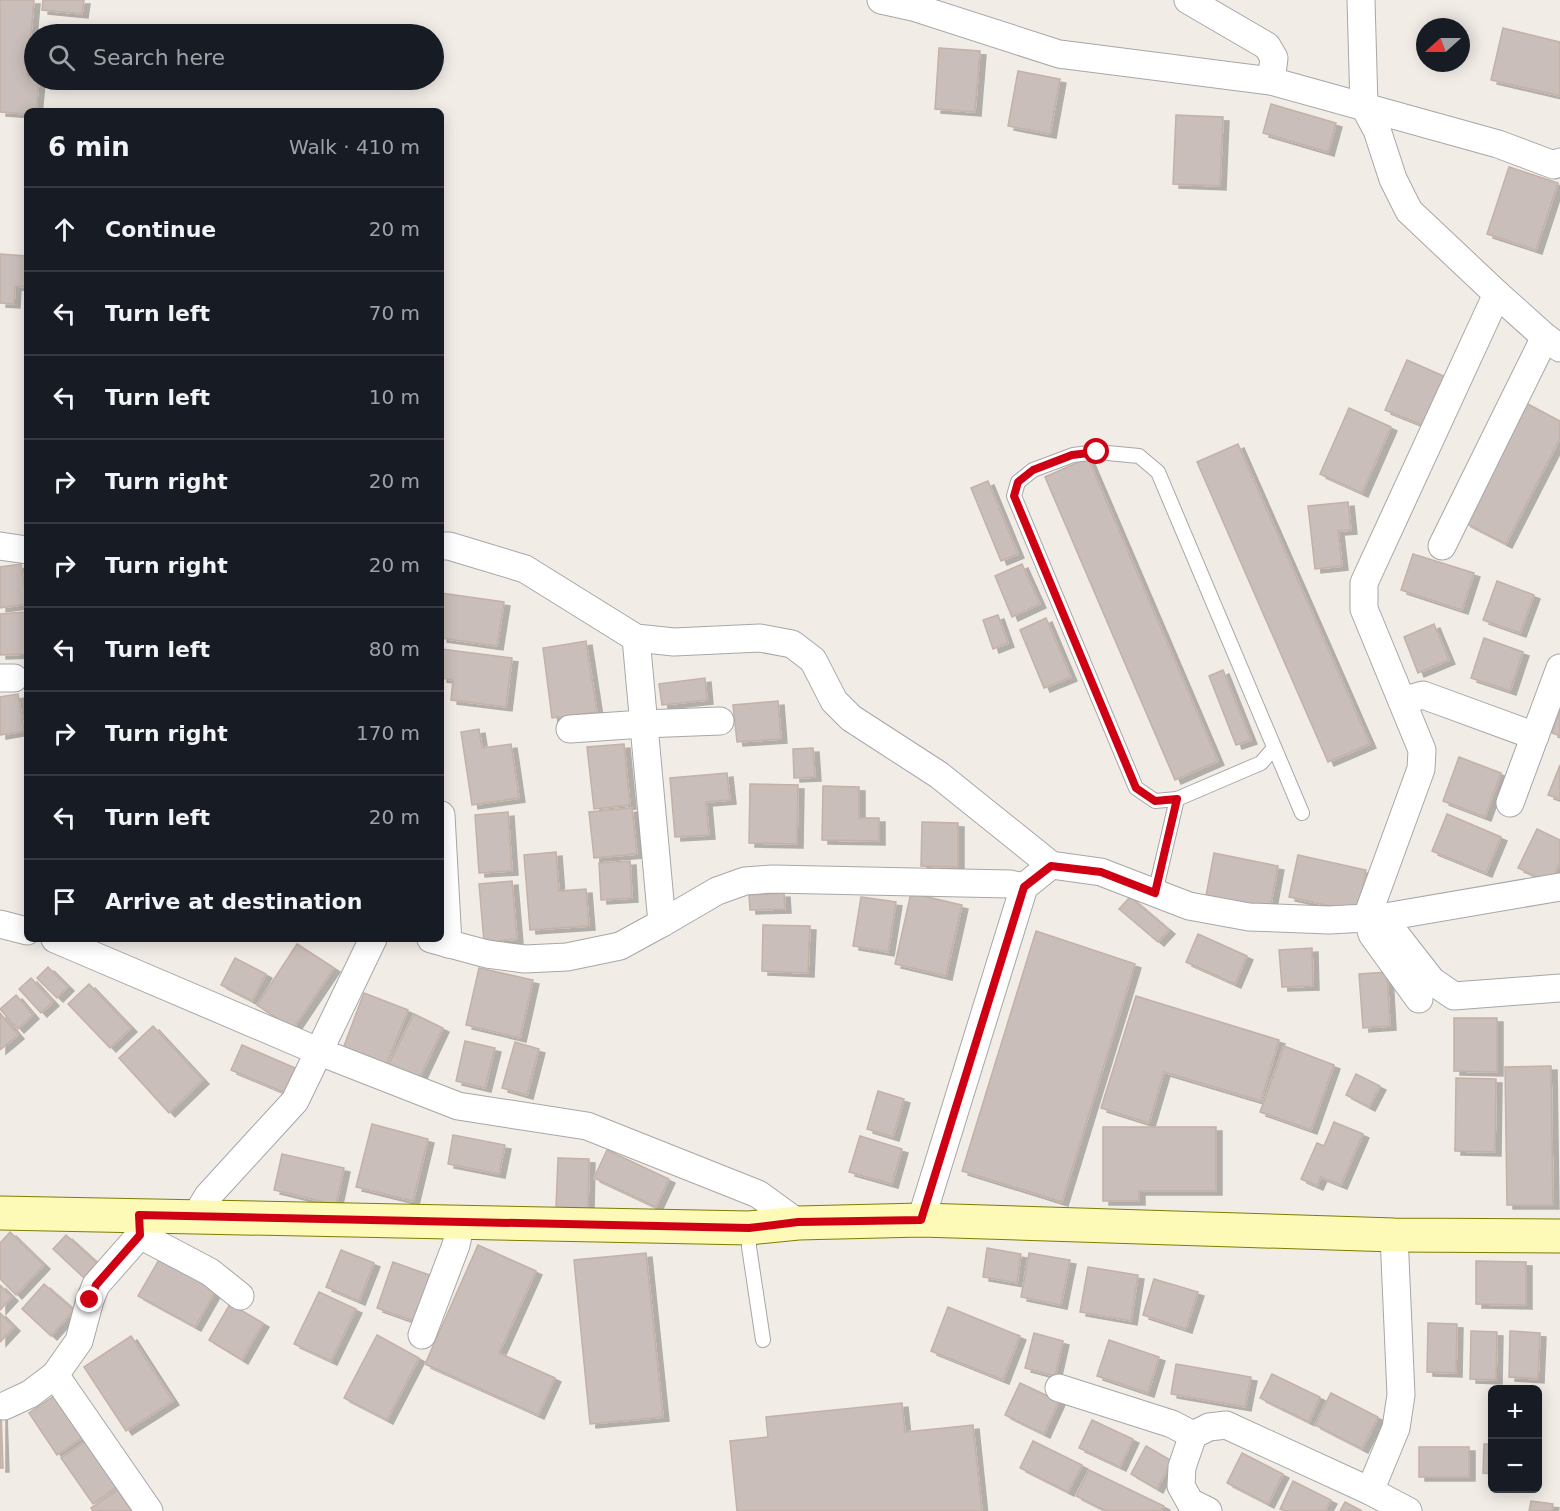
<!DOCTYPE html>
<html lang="en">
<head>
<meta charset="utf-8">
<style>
  :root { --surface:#171b24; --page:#20242c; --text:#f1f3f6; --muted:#9ea1a6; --line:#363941 }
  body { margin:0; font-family:"DejaVu Sans",sans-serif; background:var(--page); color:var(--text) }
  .controls { position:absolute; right:18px; bottom:18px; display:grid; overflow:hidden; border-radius:9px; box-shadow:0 3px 15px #0003 }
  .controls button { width:54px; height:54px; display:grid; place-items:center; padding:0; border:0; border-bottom:2px solid var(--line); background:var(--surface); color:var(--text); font:30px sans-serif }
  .compass { position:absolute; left:1416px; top:18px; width:54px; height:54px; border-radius:50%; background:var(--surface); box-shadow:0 3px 15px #0003; rotate:249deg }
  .stop { position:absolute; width:18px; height:18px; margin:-14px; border:4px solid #d00014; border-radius:50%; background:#fff }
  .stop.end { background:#d00014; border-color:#fff; box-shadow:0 2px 6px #0008 }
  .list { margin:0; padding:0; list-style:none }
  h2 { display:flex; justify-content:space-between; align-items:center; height:78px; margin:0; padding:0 24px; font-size:26px }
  h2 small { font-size:20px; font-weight:400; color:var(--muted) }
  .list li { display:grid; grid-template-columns:39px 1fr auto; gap:18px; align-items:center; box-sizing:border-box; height:84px; padding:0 24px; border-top:2px solid var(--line) }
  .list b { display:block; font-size:22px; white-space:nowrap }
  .list em { font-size:20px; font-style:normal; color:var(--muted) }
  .icon { flex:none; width:33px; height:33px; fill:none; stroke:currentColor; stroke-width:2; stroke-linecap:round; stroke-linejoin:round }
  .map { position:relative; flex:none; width:1560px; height:1511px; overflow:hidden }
  .search { position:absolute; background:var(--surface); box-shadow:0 3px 15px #0003; left:24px; top:24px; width:420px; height:66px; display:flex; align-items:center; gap:15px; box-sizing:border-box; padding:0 21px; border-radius:33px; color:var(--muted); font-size:22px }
  .panel { position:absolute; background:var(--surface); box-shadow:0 3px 15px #0003; left:24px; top:108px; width:420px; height:834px; border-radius:9px }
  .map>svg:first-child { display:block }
  .building { fill:#c9beb9; stroke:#c4b1a7; stroke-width:1.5; filter:url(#shadow) }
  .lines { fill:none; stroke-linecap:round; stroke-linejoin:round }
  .lane-casing { stroke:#a7a7a7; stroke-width:16 }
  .street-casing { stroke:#a7a7a7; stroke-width:29 }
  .secondary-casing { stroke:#7d7e00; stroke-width:35 }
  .lane { stroke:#fff; stroke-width:14 }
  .street { stroke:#fff; stroke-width:27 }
  .secondary { stroke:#fdfab8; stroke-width:33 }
  .route { stroke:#d00014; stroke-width:8 }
</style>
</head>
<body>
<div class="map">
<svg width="1560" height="1511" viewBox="0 0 1560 1511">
  <defs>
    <filter id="shadow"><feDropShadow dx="6" dy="4" stdDeviation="0" flood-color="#0004"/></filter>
  </defs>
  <rect width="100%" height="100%" fill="#f1ece6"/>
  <g class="building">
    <polygon points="0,0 34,0 27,77 39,80 36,111 27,111 27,114 0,112"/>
    <polygon points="43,0 84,0 82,14 42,10"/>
    <polygon points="1503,28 1560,42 1560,96 1491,80"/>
    <polygon points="939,48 980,51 975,112 935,109"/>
    <polygon points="1018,71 1060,79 1050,134 1008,126"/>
    <polygon points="1271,104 1336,123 1328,152 1263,133"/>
    <polygon points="1176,115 1223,117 1220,186 1173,184"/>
    <polygon points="1509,167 1558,183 1536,250 1487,234"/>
    <polygon points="0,254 27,256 27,287 15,286 14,304 0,303"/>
    <polygon points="1407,360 1448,378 1427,427 1385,410"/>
    <polygon points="1526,403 1560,421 1560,438 1506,544 1465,523"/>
    <polygon points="1349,408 1391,427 1362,493 1320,474"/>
    <polygon points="1238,444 1370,744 1328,762 1197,462"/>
    <polygon points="1088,458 1218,761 1175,780 1045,477"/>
    <polygon points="988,481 1018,554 1001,561 971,488"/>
    <polygon points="1348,502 1351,530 1338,531 1342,566 1315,569 1308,506"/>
    <polygon points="1413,554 1474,573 1462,610 1401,590"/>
    <polygon points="21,564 27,604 0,608 0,567"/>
    <polygon points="1022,564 1040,604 1012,617 995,576"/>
    <polygon points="1497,581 1534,595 1520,633 1483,620"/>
    <polygon points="441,593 504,602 497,646 441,638"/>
    <polygon points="25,612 27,654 0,655 0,614"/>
    <polygon points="998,615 1008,643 993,649 983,620"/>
    <polygon points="1046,618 1071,677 1044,688 1020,630"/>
    <polygon points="1434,624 1449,660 1418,673 1404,637"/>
    <polygon points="1484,638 1523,652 1510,691 1471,678"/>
    <polygon points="586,641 597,712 552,718 543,648"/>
    <polygon points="441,649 512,658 506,707 451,700 453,680 441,678"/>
    <polygon points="1223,670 1251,740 1236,745 1209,676"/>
    <polygon points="705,678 707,700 662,705 659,684"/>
    <polygon points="18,694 24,731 0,735 0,697"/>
    <polygon points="778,701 781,739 737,742 733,705"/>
    <polygon points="1560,709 1560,736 1552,733"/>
    <polygon points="479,729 482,748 511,744 519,798 472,805 461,732"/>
    <polygon points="624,744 630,805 594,809 587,747"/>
    <polygon points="813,748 815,777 794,778 793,749"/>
    <polygon points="1459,757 1501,773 1485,817 1443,801"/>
    <polygon points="1560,765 1560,799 1548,795"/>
    <polygon points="727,773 730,800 706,802 709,835 675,837 670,778"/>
    <polygon points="750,784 798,785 797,844 749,843"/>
    <polygon points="823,786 859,787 859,818 879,818 879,841 822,840"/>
    <polygon points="632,808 637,854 594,858 589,812"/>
    <polygon points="508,812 512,871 479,873 475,815"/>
    <polygon points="1447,814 1501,837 1486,873 1432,851"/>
    <polygon points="922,822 958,823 958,867 921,866"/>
    <polygon points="1537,829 1560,840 1560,863 1550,883 1518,868"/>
    <polygon points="556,852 559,891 586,889 589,926 530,930 524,855"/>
    <polygon points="1214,853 1278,866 1270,909 1206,896"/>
    <polygon points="1298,855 1366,870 1358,912 1289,897"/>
    <polygon points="630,861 632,898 601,900 599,863"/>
    <polygon points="512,881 517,939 484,942 479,884"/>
    <polygon points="784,893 785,909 750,910 749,895"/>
    <polygon points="911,893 962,905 946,976 895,964"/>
    <polygon points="861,897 896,902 888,952 853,946"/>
    <polygon points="1130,897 1169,930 1158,942 1119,909"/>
    <polygon points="763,925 810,926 808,973 762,971"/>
    <polygon points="1036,931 1135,964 1062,1202 962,1171"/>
    <polygon points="1198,934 1247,956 1235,984 1186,962"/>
    <polygon points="297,944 334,968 293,1029 257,1005"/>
    <polygon points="1312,948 1313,986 1282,987 1279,950"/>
    <polygon points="235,958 266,974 252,1001 221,985"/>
    <polygon points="48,967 68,987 57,998 37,978"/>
    <polygon points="479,968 533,980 520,1038 466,1025"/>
    <polygon points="1387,972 1390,1026 1363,1028 1359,974"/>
    <polygon points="31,978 53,1002 41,1013 19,989"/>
    <polygon points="89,984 131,1028 110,1048 68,1004"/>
    <polygon points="364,993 408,1010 385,1068 342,1051"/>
    <polygon points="16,995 33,1015 18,1029 0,1009"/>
    <polygon points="1136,996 1279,1040 1261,1101 1164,1072 1149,1123 1101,1108"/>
    <polygon points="0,1013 18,1035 0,1050"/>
    <polygon points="414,1014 443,1028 419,1079 389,1064"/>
    <polygon points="1454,1018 1497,1018 1497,1072 1454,1071"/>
    <polygon points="153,1026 203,1080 169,1113 119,1058"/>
    <polygon points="465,1041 495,1048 485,1088 456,1081"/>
    <polygon points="515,1042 539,1049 527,1095 502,1088"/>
    <polygon points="242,1045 304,1072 293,1096 231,1070"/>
    <polygon points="1284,1046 1334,1065 1311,1130 1260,1112"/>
    <polygon points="1551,1066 1553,1205 1507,1205 1505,1067"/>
    <polygon points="1356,1074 1380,1086 1369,1107 1346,1095"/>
    <polygon points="1456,1078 1496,1079 1495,1152 1455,1151"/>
    <polygon points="878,1091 904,1099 893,1137 867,1129"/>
    <polygon points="1334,1122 1363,1134 1341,1185 1321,1177 1317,1186 1301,1179 1317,1143 1324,1146"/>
    <polygon points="372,1124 428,1139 413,1201 356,1187"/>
    <polygon points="1103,1127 1216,1127 1216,1191 1139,1191 1139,1201 1103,1201"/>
    <polygon points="453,1135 505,1145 499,1174 448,1164"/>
    <polygon points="860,1136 902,1149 892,1184 849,1172"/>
    <polygon points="607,1150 669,1179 656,1207 594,1178"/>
    <polygon points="282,1154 344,1168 336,1205 274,1190"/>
    <polygon points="558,1158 589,1159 588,1208 556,1207"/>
    <polygon points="10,1232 44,1265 16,1295 0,1279 0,1243"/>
    <polygon points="66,1235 97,1263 84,1278 53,1249"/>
    <polygon points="478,1245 536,1271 499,1353 555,1378 538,1415 425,1364"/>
    <polygon points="987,1248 1021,1254 1017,1283 983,1277"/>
    <polygon points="341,1250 374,1263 359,1301 326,1287"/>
    <polygon points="646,1253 663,1417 590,1424 574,1260"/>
    <polygon points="1029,1253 1070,1260 1061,1305 1021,1297"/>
    <polygon points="160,1258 216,1290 195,1327 138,1296"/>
    <polygon points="1476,1261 1526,1262 1526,1305 1476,1304"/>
    <polygon points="393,1262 435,1277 419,1323 377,1308"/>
    <polygon points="1088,1267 1138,1275 1131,1321 1080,1312"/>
    <polygon points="1154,1279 1198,1292 1186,1329 1143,1315"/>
    <polygon points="44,1284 74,1310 51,1336 22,1309"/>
    <polygon points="0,1285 12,1297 0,1310"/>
    <polygon points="319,1292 356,1309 331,1361 294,1344"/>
    <polygon points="230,1304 263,1323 242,1360 209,1340"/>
    <polygon points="948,1307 1020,1336 1003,1380 931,1351"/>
    <polygon points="0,1313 14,1327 0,1342"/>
    <polygon points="1428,1323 1457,1324 1456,1373 1427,1372"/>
    <polygon points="1471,1331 1497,1332 1496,1380 1470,1379"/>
    <polygon points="1510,1331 1540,1333 1538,1379 1509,1377"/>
    <polygon points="1034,1333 1063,1341 1055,1376 1025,1368"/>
    <polygon points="377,1335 419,1358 387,1420 344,1398"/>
    <polygon points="131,1336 173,1401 126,1431 84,1367"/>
    <polygon points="1109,1340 1159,1357 1148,1393 1097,1376"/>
    <polygon points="1176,1364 1251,1377 1245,1407 1171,1394"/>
    <polygon points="1272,1374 1320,1397 1309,1422 1260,1398"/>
    <polygon points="1020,1383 1059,1401 1044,1434 1005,1415"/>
    <polygon points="1331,1393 1378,1417 1362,1449 1315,1425"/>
    <polygon points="54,1396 82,1438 57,1455 29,1413"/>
    <polygon points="902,1403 905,1432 973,1425 982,1511 737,1511 730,1441 768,1437 766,1417"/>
    <polygon points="0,1411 1,1411 3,1468 0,1468"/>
    <polygon points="1092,1420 1133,1439 1120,1467 1079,1448"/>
    <polygon points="1033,1441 1082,1465 1068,1492 1020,1468"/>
    <polygon points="85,1442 116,1487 93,1504 61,1458"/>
    <polygon points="1484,1444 1492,1444 1492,1474 1483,1473"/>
    <polygon points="1146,1446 1172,1461 1157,1489 1131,1474"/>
    <rect x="1419" y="1447" width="50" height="30"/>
    <polygon points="1242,1453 1283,1474 1268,1504 1227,1483"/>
    <polygon points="1089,1470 1164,1506 1161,1511 1106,1511 1076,1496"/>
    <polygon points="1293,1481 1331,1500 1325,1511 1285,1511 1280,1509"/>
    <polygon points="118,1490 133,1511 93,1511 91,1508"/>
    <polygon points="1531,1501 1553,1504 1552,1511 1529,1511"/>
    <polygon points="1345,1502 1362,1511 1340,1511"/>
  </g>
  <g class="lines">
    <defs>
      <g id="lane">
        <polyline points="1274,748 1261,763 1177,799 1155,801 1136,788 1014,496 1018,482 1033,470 1073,455 1097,452 1139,456 1158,472 1302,813"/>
        <polyline points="1155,893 1177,799"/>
        <polyline points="749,1228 749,1247 763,1340"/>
      </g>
      <g id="street">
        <polyline points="881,0 913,7 1059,54 1271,81 1498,144 1554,165 1560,162"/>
        <polyline points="1188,0 1267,46 1274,58 1271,81"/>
        <polyline points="1361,0 1364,106 1377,130 1393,179 1409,211 1497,294 1545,337 1560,348"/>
        <polyline points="0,546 27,550"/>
        <polyline points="441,546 449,546 525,569 636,638 674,642 760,638 792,644 813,660 834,701 851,718 939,775 1051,865 1101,872 1189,906 1249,917 1329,920 1385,917 1560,887"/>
        <polyline points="1442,546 1545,337"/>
        <polyline points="0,678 14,678"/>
        <polyline points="1402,701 1423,695 1535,736"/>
        <polyline points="570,729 643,724 720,721"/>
        <polyline points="1510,803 1560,668"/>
        <polyline points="441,815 448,944"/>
        <polyline points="662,923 717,891 745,881 772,879 1010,884 1024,887"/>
        <polyline points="0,924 27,931"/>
        <polyline points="1389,926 1432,981 1454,996 1560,988"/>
        <polyline points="55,939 320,1052 458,1106 587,1126 758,1194 798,1223"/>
        <polyline points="431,939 487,954 525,959 567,957 620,946 662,923 636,638"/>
        <polyline points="1419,999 1372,934 1367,917 1421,769 1422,750 1364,609 1364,583 1497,294"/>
        <polyline points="196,1216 208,1196 295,1101 373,939"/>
        <polyline points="921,1220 1024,887 1051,865"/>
        <polyline points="140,1235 210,1272 240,1296"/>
        <polyline points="422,1335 456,1245 461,1222"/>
        <polyline points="55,1375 149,1511"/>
        <polyline points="1059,1388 1172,1424 1193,1435"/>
        <polyline points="4,1406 30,1394 55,1375 79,1341 90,1300 96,1285 140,1235 139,1215"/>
        <polyline points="1370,1491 1396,1428 1401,1395 1394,1235"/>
        <polyline points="1208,1511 1190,1502 1181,1486 1182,1467 1193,1435 1209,1427 1226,1425 1370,1491 1408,1511"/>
      </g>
      <polyline id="secondary" points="0,1213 749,1228 798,1223 921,1220 1394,1235 1560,1236"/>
    </defs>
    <use href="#lane" class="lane-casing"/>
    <use href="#street" class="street-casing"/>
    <use href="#secondary" class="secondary-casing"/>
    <use href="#lane" class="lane"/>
    <use href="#street" class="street"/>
    <use href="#secondary" class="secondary"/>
  </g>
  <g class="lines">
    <polyline class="route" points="90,1300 96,1285 140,1235 139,1215 749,1228 798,1222 921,1220 1024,887 1051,866 1101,872 1155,893 1177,799 1155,801 1136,788 1014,496 1018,482 1033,470 1072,455 1097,452"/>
  </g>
</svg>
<div class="controls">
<button>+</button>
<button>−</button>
</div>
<svg class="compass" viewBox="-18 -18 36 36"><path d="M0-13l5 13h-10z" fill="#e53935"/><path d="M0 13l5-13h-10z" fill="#9ea1a6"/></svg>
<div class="stop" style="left:1097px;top:452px"></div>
<div class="stop end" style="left:90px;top:1300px"></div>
<div class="search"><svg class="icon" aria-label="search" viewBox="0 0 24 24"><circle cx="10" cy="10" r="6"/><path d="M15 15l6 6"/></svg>Search here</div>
<section class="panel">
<h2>6 min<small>Walk · 410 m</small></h2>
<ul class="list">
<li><svg class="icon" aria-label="ahead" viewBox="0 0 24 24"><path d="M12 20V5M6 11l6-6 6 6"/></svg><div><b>Continue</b></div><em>20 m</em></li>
<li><svg class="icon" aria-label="left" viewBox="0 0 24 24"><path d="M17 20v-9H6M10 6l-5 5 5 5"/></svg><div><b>Turn left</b></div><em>70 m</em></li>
<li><svg class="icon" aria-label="left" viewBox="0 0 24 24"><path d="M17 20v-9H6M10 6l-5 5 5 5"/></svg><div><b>Turn left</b></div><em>10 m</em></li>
<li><svg class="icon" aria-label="right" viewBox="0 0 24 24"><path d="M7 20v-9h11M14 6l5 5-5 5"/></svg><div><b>Turn right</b></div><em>20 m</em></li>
<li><svg class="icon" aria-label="right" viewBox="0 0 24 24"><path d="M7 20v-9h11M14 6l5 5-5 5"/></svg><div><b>Turn right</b></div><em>20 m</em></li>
<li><svg class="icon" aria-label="left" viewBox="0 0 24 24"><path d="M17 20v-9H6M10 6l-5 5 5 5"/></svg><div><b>Turn left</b></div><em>80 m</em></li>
<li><svg class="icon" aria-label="right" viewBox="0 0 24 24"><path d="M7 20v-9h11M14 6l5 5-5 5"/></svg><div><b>Turn right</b></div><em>170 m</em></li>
<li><svg class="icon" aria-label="left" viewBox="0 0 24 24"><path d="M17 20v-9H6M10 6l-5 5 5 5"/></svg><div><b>Turn left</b></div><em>20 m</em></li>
<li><svg class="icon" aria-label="arrive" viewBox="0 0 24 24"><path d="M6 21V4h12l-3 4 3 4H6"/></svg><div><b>Arrive at destination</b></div></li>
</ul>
</section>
</div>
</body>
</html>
